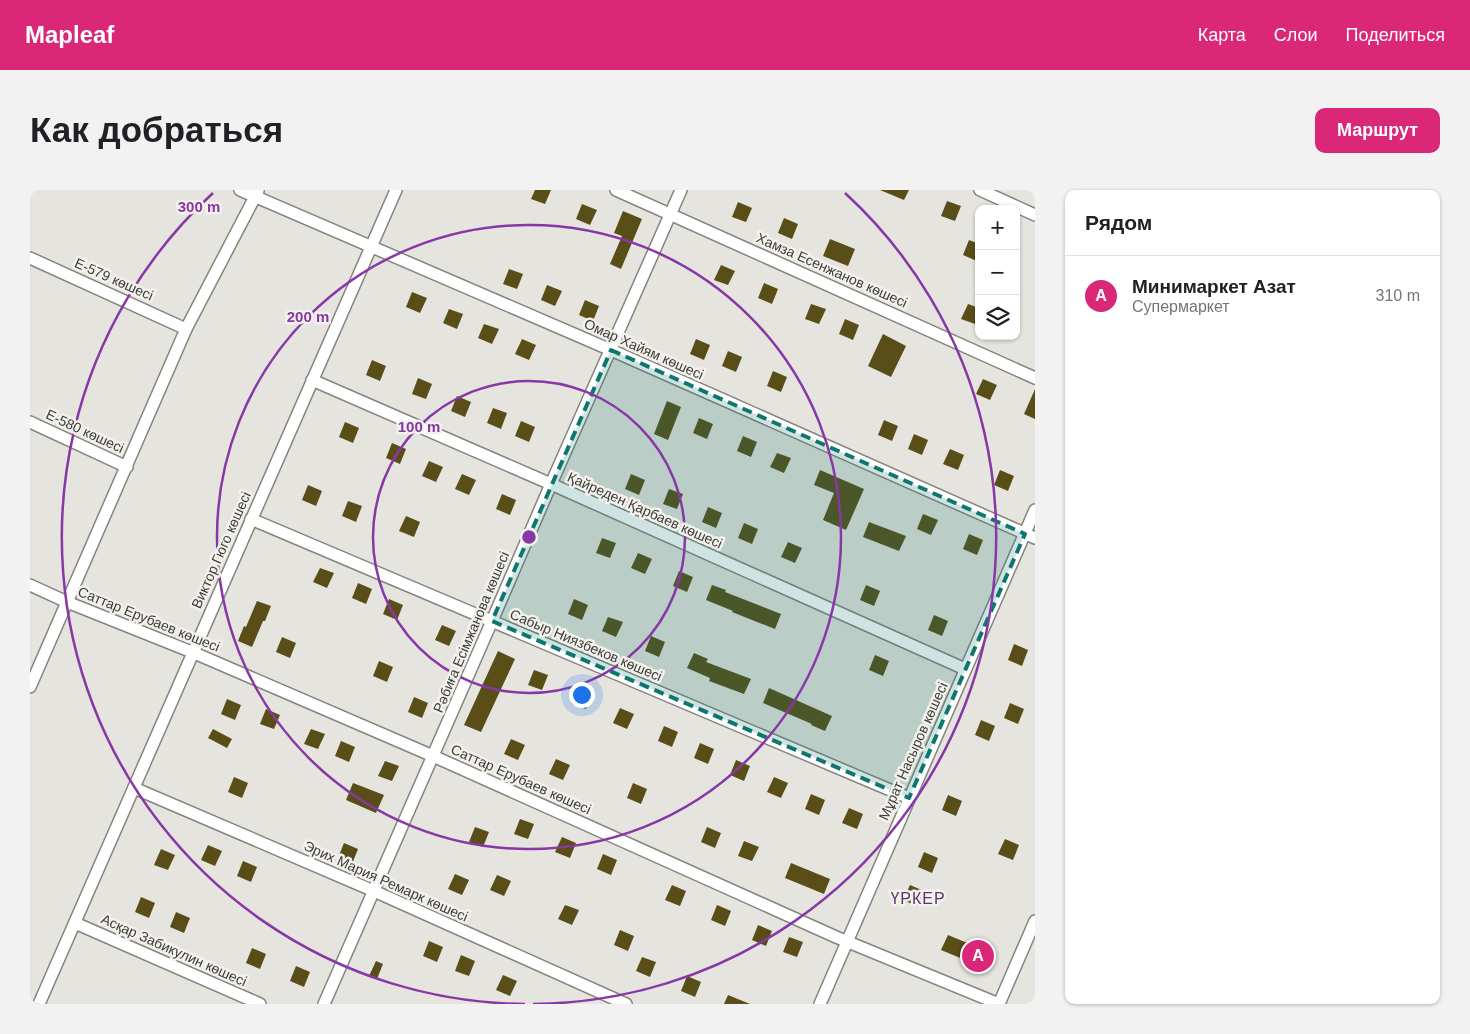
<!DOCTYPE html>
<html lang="ru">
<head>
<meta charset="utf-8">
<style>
  :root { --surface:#fff; --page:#f2f2f2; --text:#202124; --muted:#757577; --line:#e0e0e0; --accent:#db2777 }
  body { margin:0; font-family:Arial,sans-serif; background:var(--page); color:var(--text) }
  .controls { position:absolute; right:15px; top:15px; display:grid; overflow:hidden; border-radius:10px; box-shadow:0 1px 4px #0004 }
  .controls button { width:45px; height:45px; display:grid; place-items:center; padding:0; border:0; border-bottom:1px solid var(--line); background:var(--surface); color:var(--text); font:25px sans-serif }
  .you { position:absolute; left:551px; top:504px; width:18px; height:18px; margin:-12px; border:4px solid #fff; border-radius:50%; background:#1a73e8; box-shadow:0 0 0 8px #1a73e833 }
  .badge { display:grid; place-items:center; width:32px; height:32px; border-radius:50%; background:var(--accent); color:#fff; font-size:16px; font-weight:700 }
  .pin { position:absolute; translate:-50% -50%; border:2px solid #fff; box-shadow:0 1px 5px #0006 }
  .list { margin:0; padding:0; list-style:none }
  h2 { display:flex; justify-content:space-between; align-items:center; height:65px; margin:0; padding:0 20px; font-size:21px }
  h2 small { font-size:16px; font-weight:400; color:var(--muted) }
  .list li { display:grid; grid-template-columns:32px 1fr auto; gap:15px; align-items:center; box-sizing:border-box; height:80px; padding:0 20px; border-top:1px solid var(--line) }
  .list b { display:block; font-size:19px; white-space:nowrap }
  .list p { margin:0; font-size:16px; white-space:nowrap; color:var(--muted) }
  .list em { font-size:16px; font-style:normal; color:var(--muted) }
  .icon { flex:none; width:28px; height:28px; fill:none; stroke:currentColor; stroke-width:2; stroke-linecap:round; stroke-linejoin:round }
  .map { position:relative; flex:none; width:1005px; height:814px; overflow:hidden; border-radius:10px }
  header { display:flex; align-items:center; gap:30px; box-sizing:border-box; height:70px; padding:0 25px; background:var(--accent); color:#fff }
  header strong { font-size:24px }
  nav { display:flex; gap:28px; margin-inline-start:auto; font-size:18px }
  .intro { display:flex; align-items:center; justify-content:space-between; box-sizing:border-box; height:120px; padding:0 30px }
  h1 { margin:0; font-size:35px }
  .button { padding:12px 22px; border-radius:10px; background:var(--accent); color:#fff; font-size:18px; font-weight:700 }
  main { display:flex; gap:30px; padding:0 30px }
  aside { flex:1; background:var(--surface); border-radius:10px; box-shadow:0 1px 4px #0004 }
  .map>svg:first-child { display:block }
  .building { fill:#5a4e18 }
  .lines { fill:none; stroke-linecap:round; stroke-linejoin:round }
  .minor-casing { stroke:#85847e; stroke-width:14 }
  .minor { stroke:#fff; stroke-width:11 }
  .marked { fill:#0f766e; fill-opacity:0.2; stroke:#0f766e; stroke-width:4; stroke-dasharray:10 6; stroke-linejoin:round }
  .ring { fill:none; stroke:#8837a6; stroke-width:2.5 }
  .labels { text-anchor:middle; stroke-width:5; stroke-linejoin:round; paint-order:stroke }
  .street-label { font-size:14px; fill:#3d3c3a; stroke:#f3f1eb }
  .quarter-label { font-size:16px; letter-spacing:1px; fill:#5d356d; stroke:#f3f1eb }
  .centre { fill:#8837a6; stroke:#f3f1eb; stroke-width:2.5 }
  .ring-label { font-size:15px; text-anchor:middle; font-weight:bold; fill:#8837a6; stroke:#f3f1eb; stroke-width:5; stroke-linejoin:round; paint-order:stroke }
</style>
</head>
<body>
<header>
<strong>Mapleaf</strong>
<nav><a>Карта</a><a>Слои</a><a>Поделиться</a></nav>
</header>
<div class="intro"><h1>Как добраться</h1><a class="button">Маршрут</a></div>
<main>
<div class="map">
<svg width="1005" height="814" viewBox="0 0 1005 814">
  <rect width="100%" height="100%" fill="#e5e4de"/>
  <g class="building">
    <polygon points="505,0 521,0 515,14 501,9"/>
    <polygon points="850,0 879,0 874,10"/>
    <polygon points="917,11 931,16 925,31 911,26"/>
    <polygon points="708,12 722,18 716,32 702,27"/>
    <polygon points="552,14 567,20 560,35 546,29"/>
    <polygon points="593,21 612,29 591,79 580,74 592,46 584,43"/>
    <polygon points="754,28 768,34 762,49 748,43"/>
    <polygon points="800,49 825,59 818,76 793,66"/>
    <polygon points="939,50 949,54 949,72 933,65"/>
    <polygon points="691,75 705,81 698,95 684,90"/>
    <polygon points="479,79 493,84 487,99 473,94"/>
    <polygon points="734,93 748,99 742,114 728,108"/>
    <polygon points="517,95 532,101 525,116 511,110"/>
    <polygon points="382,102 397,108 390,123 376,117"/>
    <polygon points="555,110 569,116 563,131 549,125"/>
    <polygon points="781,114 796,119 789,134 775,129"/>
    <polygon points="938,114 949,118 949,126 945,134 931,129"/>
    <polygon points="419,119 433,124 427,139 413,133"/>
    <polygon points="815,129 829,135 823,150 809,144"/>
    <polygon points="454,134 469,139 462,154 448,148"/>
    <polygon points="853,144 876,156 861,187 838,176"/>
    <polygon points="492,149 506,155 499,170 485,164"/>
    <polygon points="666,149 680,155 674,170 660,164"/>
    <polygon points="698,161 712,167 706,182 692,176"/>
    <polygon points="342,170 356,176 350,191 336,185"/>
    <polygon points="743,181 757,187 751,202 737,196"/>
    <polygon points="388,188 402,194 396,209 382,204"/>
    <polygon points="953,189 967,195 960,210 946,204"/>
    <polygon points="1005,199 1005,229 994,224"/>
    <polygon points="427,206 441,212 435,227 421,221"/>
    <polygon points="637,211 651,217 638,250 624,244"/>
    <polygon points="463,218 477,223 471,239 457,233"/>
    <polygon points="669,228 683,234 677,249 663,243"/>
    <polygon points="854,230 868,236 862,251 848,245"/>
    <polygon points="491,231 505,237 499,252 485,246"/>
    <polygon points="315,232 329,238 323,253 309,247"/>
    <polygon points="884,244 898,250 892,265 878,259"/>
    <polygon points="713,246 727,252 721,267 707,261"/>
    <polygon points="362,253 376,259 370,274 356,268"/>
    <polygon points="920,259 934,265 928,280 913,274"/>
    <polygon points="747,263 761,268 754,283 740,277"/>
    <polygon points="399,271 413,277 406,292 392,286"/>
    <polygon points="790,280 834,299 816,340 793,330 804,303 784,295"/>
    <polygon points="970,280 984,286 978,301 964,295"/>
    <polygon points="432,284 446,290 439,305 425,299"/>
    <polygon points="601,284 615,290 609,305 595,299"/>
    <polygon points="278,295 292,301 286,316 272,310"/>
    <polygon points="639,299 653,304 647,319 633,314"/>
    <polygon points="472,304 486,310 480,325 466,319"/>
    <polygon points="318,311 332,316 326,332 312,326"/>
    <polygon points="678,317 692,323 686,338 672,332"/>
    <polygon points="893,324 908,330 901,345 887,339"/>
    <polygon points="376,326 390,332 384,347 369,341"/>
    <polygon points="839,332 876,346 869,361 833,347"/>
    <polygon points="714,333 728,339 722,354 708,348"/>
    <polygon points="939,344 953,350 947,365 933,359"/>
    <polygon points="572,348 586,353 580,368 566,363"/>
    <polygon points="758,352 772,358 765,373 751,367"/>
    <polygon points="608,363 622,369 615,384 601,378"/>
    <polygon points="290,378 304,383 297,398 283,392"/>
    <polygon points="649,381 663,387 657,402 643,396"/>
    <polygon points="328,393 342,399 336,414 322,408"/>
    <polygon points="682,395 696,400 695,402 751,424 745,439 702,422 703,421 676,410"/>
    <polygon points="836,395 850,401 844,416 830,410"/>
    <polygon points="359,409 373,415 367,430 353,424"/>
    <polygon points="544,409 558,415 552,430 538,424"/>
    <polygon points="227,411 241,416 235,431 233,431 222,457 208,451 214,436 216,437"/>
    <polygon points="904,425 918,431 912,446 898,440"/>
    <polygon points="578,427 593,432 586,447 572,441"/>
    <polygon points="412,435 426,441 419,456 405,450"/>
    <polygon points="621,446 635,452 629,467 615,461"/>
    <polygon points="252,447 266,453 260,468 246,462"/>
    <polygon points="984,454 998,460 992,476 978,470"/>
    <polygon points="468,461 485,469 451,542 434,535"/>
    <polygon points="664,463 678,469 676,472 721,489 714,504 679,491 680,488 657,478"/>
    <polygon points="845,465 859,471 853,486 839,480"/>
    <polygon points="349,471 363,477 357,492 343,486"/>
    <polygon points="504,480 518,485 512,500 498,495"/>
    <polygon points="739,498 802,526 795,541 781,535 782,534 733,513"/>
    <polygon points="548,499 562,504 556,519 542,514"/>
    <polygon points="384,507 398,513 392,528 378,522"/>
    <polygon points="197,509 211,515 205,530 191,524"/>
    <polygon points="980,513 994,519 988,534 974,528"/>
    <polygon points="590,518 604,524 597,539 583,533"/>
    <polygon points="236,519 250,525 244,539 230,534"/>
    <polygon points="951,530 965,536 959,551 945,545"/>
    <polygon points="634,536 648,542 642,557 628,551"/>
    <polygon points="183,539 202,549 197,558 178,548"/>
    <polygon points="281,539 295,544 288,559 274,554"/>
    <polygon points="481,549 495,555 488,570 474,564"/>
    <polygon points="311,551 325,557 319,572 305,566"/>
    <polygon points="670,553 684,559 678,574 664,568"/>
    <polygon points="526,569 540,575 533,590 519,584"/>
    <polygon points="706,570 720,576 714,591 700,585"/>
    <polygon points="355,571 369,576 362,591 348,586"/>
    <polygon points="204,587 218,593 212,608 198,602"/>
    <polygon points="744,587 758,593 751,608 737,602"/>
    <polygon points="323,593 354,605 346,623 316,610"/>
    <polygon points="603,593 617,599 611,614 597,608"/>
    <polygon points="781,604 795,610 789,625 775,619"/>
    <polygon points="918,605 932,611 926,626 912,620"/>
    <polygon points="819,618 833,624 827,639 812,633"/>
    <polygon points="490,629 504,634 498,649 484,644"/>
    <polygon points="445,637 459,642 453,657 439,652"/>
    <polygon points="677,637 691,643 685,658 671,652"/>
    <polygon points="532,647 546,653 540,668 525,662"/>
    <polygon points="975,649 989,655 983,670 968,664"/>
    <polygon points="714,651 729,657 722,671 708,666"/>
    <polygon points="314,653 328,659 322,674 308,668"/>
    <polygon points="178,655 192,661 185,676 171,670"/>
    <polygon points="131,659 145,665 138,680 124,675"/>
    <polygon points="894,662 908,668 902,683 888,677"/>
    <polygon points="573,664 587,670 581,685 567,679"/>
    <polygon points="213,671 227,677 221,692 207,686"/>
    <polygon points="761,673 800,689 794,704 755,688"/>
    <polygon points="425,684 439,690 432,705 418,699"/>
    <polygon points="467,685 481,691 474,706 460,700"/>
    <polygon points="642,695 656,701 650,716 635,710"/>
    <polygon points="880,695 894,701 887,716 873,710"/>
    <polygon points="111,707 125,713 119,728 105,722"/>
    <polygon points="535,715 549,720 542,735 528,729"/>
    <polygon points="687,715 701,721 695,736 681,730"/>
    <polygon points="146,722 160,728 154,743 140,737"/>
    <polygon points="728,735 742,741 736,756 722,750"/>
    <polygon points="590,740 604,746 598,761 584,755"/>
    <polygon points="918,745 947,757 940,772 911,760"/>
    <polygon points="759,747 773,752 767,767 753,762"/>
    <polygon points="399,751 413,757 407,772 393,766"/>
    <polygon points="222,758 236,764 230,779 216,773"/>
    <polygon points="431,765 445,771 439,786 425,781"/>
    <polygon points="612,767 626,772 620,787 606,781"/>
    <polygon points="346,771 353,774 347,789 339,786"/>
    <polygon points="266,776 280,782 274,797 260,791"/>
    <polygon points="473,785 487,791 480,806 466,800"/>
    <polygon points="657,786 671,792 665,807 651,801"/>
    <polygon points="698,805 720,814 694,814"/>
  </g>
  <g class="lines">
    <defs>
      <g id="minor">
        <polyline points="210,0 581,160 1005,348"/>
        <polyline points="586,0 1005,188"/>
        <polyline points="950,0 1005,25"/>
        <polyline points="0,68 156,139"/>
        <polyline points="282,190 521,294 935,479"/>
        <polyline points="0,232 97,277"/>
        <polyline points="221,329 879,608"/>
        <polyline points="0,395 37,412 162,462 403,566 806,747 969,814"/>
        <polyline points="0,497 156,139 228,1"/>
        <polyline points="104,598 344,701 596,814"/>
        <polyline points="45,733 230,814"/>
        <polyline points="9,814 366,0"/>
        <polyline points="294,814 462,431 521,294 651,0"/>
        <polyline points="790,814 1005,320"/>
        <polyline points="969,814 1005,731"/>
      </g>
    </defs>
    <use href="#minor" class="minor-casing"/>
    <use href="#minor" class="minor"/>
  </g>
  <path class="marked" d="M581,160L995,344L879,608L462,431Z"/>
  <g class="ring">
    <circle cx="499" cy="347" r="156"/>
    <circle cx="499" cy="347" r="312"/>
    <path d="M495 814A467 467 0 0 1 183 3M815 3A467 467 0 0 1 503 814"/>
  </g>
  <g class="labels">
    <g class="street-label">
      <text transform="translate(802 80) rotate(24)" y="5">Хамза Есенжанов көшесі</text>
      <text transform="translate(84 89) rotate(24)" y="5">Е-579 көшесі</text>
      <text transform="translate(614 159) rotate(24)" y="5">Омар Хайям көшесі</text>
      <text transform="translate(55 241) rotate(25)" y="5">Е-580 көшесі</text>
      <text transform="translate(615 320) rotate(24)" y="5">Қайреден Қарбаев көшесі</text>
      <text transform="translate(191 360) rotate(-66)" y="5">Виктор Гюго көшесі</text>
      <text transform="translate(119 429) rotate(22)" y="5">Саттар Ерубаев көшесі</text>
      <text transform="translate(441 442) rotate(-67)" y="5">Рәбиға Есімжанова көшесі</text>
      <text transform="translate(556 455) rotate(23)" y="5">Сабыр Ниязбеков көшесі</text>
      <text transform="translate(883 561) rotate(-66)" y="5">Мұрат Насыров көшесі</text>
      <text transform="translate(491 589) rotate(24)" y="5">Саттар Ерубаев көшесі</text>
      <text transform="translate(356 691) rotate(24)" y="5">Эрих Мария Ремарк көшесі</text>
      <text transform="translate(144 760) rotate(24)" y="5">Асқар Забикулин көшесі</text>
    </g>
    <g class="quarter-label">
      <text x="888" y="714">ҮРКЕР</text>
    </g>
  </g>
  <circle cx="499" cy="347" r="8" class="centre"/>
  <g class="ring-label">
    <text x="169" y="22">300 m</text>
    <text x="278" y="132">200 m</text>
    <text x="389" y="242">100 m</text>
  </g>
</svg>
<div class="controls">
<button>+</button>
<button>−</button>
<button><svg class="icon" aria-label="layers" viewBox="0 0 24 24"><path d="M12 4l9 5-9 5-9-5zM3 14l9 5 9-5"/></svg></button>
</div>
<div class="you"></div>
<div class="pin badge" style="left:948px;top:766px">A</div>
</div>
<aside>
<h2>Рядом<small></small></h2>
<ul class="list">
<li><span class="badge">A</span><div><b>Минимаркет Азат</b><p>Супермаркет</p></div><em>310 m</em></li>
</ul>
</aside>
</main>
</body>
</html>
